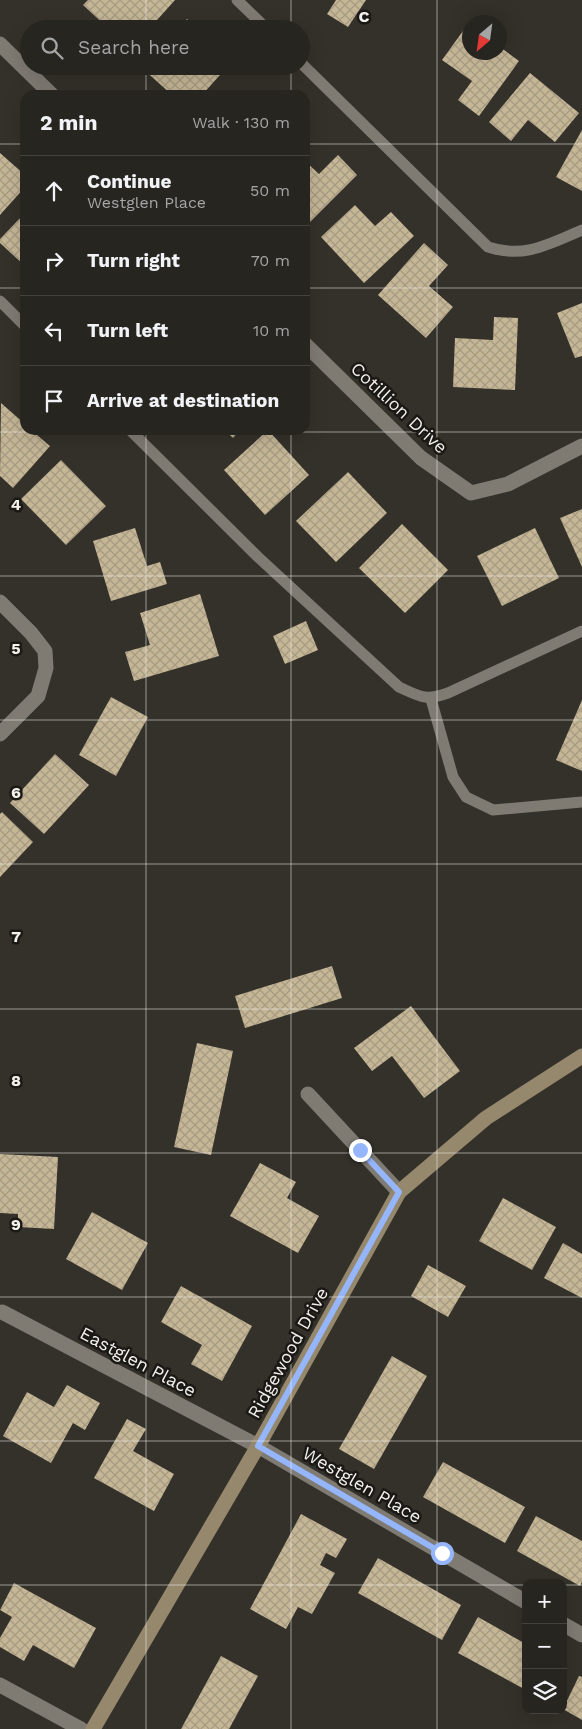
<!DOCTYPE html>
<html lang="en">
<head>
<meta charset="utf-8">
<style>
  :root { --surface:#272520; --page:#33312d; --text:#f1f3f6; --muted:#a4a5a5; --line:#43423e }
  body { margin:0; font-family:"Work Sans",sans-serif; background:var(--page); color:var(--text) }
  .controls { position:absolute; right:15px; bottom:15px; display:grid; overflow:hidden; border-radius:10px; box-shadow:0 5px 20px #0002 }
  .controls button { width:45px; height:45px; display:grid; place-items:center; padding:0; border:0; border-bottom:1px solid var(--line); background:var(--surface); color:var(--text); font:25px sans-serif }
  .compass { position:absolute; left:462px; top:15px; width:45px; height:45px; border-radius:50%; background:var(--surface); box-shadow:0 5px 20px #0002; rotate:209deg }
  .stop { position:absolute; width:15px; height:15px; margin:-11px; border:4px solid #95b6fd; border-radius:50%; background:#fff }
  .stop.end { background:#95b6fd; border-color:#fff; box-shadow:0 1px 5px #0008 }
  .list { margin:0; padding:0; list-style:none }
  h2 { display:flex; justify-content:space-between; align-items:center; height:65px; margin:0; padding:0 20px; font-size:21px }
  h2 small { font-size:16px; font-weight:400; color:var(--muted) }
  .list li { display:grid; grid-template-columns:32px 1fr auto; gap:15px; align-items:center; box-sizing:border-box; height:70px; padding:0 20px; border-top:1px solid var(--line) }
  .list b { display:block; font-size:19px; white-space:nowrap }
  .list p { margin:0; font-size:16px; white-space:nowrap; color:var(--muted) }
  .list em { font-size:16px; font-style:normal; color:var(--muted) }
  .icon { flex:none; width:28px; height:28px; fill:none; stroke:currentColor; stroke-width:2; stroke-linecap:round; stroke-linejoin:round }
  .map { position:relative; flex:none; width:582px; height:1729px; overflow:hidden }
  .search { position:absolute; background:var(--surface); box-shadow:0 5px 20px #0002; left:20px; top:20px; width:290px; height:55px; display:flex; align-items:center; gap:12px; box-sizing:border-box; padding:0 18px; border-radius:28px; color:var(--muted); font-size:19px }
  .panel { position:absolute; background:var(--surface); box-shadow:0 5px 20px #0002; left:20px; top:90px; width:290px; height:345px; border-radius:15px }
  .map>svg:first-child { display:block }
  .building { fill:url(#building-cross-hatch) }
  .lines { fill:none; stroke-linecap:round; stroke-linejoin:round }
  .lane { stroke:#7f7b73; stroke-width:11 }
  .street { stroke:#7f7b73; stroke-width:15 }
  .secondary { stroke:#96886d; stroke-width:15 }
  .route { stroke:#95b6fd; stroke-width:6 }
  .grid { fill:none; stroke:#f3f1ec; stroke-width:1; stroke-opacity:0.55 }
  .labels { text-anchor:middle; stroke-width:5; stroke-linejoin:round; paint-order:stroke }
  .street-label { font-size:18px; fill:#f3f1ec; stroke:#1b1916 }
  .grid-label { font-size:16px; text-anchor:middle; font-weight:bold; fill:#f3f1ec; stroke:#1b1916; stroke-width:5; stroke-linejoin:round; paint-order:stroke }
</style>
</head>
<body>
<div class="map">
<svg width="582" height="1729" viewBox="0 0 582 1729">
  <defs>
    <pattern id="building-cross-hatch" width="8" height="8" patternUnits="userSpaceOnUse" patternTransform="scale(1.25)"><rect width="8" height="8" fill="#c5b696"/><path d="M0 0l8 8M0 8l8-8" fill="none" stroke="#a69a82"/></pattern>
  </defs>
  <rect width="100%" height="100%" fill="#34312a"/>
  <g class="building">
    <polygon points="88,0 175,0 149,29 109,29 83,5"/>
    <polygon points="336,0 366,0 348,27 327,14"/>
    <polygon points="187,19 198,29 177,29"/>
    <polygon points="468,24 470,52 500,52 500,47 519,61 479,116 458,100 472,81 442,60"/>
    <polygon points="143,66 228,66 202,95 172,95 142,68"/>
    <polygon points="530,73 579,113 555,142 528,120 511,141 489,122"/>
    <polygon points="582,130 582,191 556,177"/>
    <polygon points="0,153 25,175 25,187 0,215"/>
    <polygon points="338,155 357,175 309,223 305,220 305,161 319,174"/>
    <polygon points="355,205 375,226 391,212 414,236 364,283 321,237"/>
    <polygon points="25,213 25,266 0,243 0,239"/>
    <polygon points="424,243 448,265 429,286 453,307 426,338 378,295"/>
    <polygon points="582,303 582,356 575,358 557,313"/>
    <polygon points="494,317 518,318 515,390 453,387 455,338 493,340"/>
    <polygon points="1,403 25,424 25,430 31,430 50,446 13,488 0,476"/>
    <polygon points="225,430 240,430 233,438"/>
    <polygon points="268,430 309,475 265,515 224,470"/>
    <polygon points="61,460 106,506 66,545 21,499"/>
    <polygon points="348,472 387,513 336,562 296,521"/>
    <polygon points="582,509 582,567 560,518"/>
    <polygon points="402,524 448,570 405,613 359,568"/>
    <polygon points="135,528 147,566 160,562 167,584 111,601 93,541"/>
    <polygon points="535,528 559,578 502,606 477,556"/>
    <polygon points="200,594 219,656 134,681 125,652 150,645 140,613"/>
    <polygon points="306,621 318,650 285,664 273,636"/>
    <polygon points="111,697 148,717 116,776 79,755"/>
    <polygon points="582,700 582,771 556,760"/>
    <polygon points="55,754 89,785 44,834 10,803"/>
    <polygon points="2,812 33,842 0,877 0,814"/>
    <polygon points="332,966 342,998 245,1028 235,996"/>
    <polygon points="411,1006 460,1071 424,1098 392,1056 372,1071 354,1048"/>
    <polygon points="197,1043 233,1051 211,1155 174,1147"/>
    <polygon points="0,1154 58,1157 54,1229 18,1227 18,1214 0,1213"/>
    <polygon points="260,1163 296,1182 287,1198 319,1216 298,1253 230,1216"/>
    <polygon points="503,1198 556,1227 532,1270 479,1241"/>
    <polygon points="92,1212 148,1243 122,1290 66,1259"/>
    <polygon points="563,1243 582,1254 582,1298 544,1278"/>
    <polygon points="428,1265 466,1286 448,1317 411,1296"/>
    <polygon points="181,1286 252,1326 222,1381 191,1364 202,1345 161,1322"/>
    <polygon points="392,1356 427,1376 374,1469 339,1449"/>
    <polygon points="67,1385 100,1403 85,1430 73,1423 51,1463 3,1436 27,1392 54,1407"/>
    <polygon points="127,1419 146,1429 133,1451 174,1474 154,1511 94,1478"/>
    <polygon points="443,1462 525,1507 505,1543 423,1497"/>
    <polygon points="301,1514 347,1539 336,1558 326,1553 320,1565 335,1573 312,1614 298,1607 286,1629 250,1609"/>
    <polygon points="536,1516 582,1541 582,1582 580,1586 517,1551"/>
    <polygon points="378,1558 461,1605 442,1640 358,1593"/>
    <polygon points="14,1583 96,1628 74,1668 33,1645 24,1661 0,1647 0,1638 12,1617 0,1610"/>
    <polygon points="478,1617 526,1644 526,1690 458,1653"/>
    <polygon points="221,1656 258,1676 229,1729 181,1729"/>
    <polygon points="579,1676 582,1677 582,1720 563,1709"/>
  </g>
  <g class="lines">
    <g class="lane">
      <polyline points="237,0 267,29"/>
      <path d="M301,63L488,247C524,259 549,244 582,230"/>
      <polyline points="0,301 25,326"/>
      <path d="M130,430L258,557L399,687C421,697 425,701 448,693L582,631"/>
      <polyline points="431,699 453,777 466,797 493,810 582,802"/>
    </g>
    <g class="street">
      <polyline points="0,44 52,95"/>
      <polyline points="305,344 421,458 471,493 508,484 582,446"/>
      <polyline points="0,602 31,633 45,651 46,668 38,696 0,734"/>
      <polyline points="308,1094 399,1192"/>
      <polyline points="2,1312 258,1446 526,1602"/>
      <polyline points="563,1624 582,1635"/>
      <polyline points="0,1685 81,1729"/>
    </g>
    <polyline class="secondary" points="93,1729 258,1446 399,1192 486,1118 582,1056"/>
  </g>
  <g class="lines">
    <polyline class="route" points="360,1150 399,1192 258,1446 442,1553"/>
  </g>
  <path class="grid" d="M146,0V29M291,0V29M437,0V1729M146,66V95M291,66V95M0,144H25M305,144H582M0,288H25M305,288H582M146,430V1729M291,430V1729M0,432H582M0,576H582M0,720H582M0,864H582M0,1009H582M0,1153H582M0,1297H582M0,1441H582M0,1585H526M563,1585H582"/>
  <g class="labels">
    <g class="street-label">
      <text transform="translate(399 408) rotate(43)" y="6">Cotillion Drive</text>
      <text transform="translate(288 1353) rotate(-61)" y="6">Ridgewood Drive</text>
      <text transform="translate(138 1362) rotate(28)" y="6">Eastglen Place</text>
      <text transform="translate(362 1485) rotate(30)" y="6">Westglen Place</text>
    </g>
  </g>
  <g class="grid-label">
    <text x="364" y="22">C</text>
    <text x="16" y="510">4</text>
    <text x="16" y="654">5</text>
    <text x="16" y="798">6</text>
    <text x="16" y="942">7</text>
    <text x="16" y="1086">8</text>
    <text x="16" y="1230">9</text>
  </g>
</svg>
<div class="controls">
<button>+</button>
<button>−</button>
<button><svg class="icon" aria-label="layers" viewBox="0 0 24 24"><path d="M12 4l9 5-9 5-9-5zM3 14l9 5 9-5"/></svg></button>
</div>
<svg class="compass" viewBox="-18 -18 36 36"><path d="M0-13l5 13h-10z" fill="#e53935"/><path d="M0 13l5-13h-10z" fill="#a4a5a5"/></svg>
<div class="stop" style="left:442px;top:1553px"></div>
<div class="stop end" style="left:360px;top:1150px"></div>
<div class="search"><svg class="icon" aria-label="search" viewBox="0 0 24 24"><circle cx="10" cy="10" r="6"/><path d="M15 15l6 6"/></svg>Search here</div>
<section class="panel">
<h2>2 min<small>Walk · 130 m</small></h2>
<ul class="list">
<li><svg class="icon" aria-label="ahead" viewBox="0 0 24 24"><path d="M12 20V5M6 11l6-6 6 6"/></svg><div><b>Continue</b><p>Westglen Place</p></div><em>50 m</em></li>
<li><svg class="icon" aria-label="right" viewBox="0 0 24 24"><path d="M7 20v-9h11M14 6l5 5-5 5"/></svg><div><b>Turn right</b></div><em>70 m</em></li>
<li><svg class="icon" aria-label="left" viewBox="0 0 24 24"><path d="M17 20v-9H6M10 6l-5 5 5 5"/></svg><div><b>Turn left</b></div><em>10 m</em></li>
<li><svg class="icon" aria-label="arrive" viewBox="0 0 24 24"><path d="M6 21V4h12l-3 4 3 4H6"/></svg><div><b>Arrive at destination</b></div></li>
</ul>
</section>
</div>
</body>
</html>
